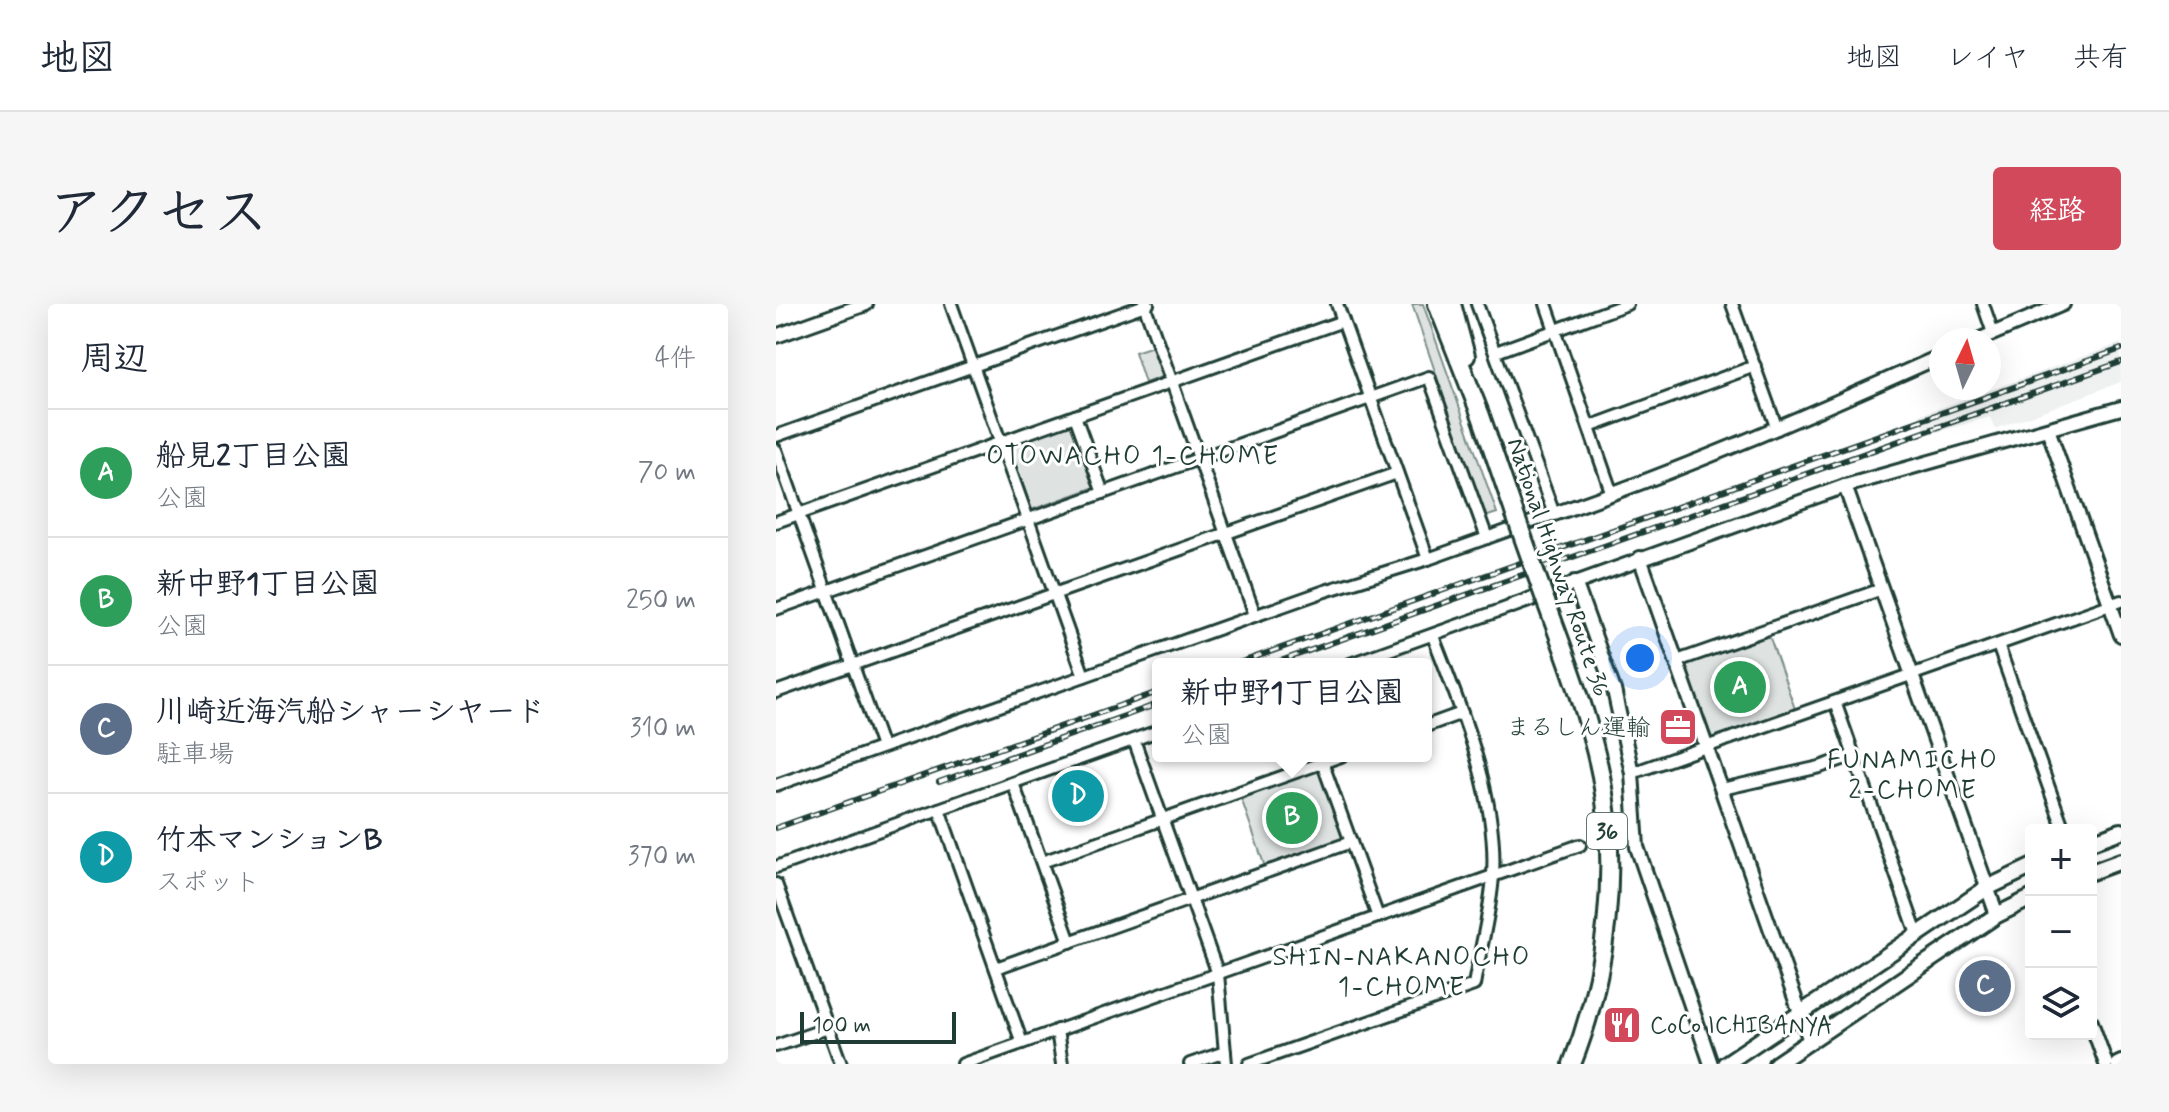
<!DOCTYPE html>
<html lang="ja">
<head>
<meta charset="utf-8">
<style>
  :root { --surface:#fff; --page:#f6f6f7; --text:#1f2937; --muted:#747a83; --line:#e0e1e3; --accent:#d1495b }
  body { margin:0; font-family:Mynerve,"Klee One",sans-serif; background:var(--page); color:var(--text) }
  .controls { position:absolute; right:24px; bottom:24px; display:grid; overflow:hidden; border-radius:8px; box-shadow:0 8px 32px #0002 }
  .controls button { width:72px; height:72px; display:grid; place-items:center; padding:0; border:0; border-bottom:2px solid var(--line); background:var(--surface); color:var(--text); font:40px sans-serif }
  .compass { position:absolute; left:1153px; top:24px; width:72px; height:72px; border-radius:50%; background:var(--surface); box-shadow:0 8px 32px #0002; rotate:5deg }
  .scale { position:absolute; left:24px; bottom:20px; width:156px; box-sizing:border-box; padding-left:8px; border:4px solid #1f3d34; border-top:0; font-size:22px; line-height:28px; white-space:nowrap; color:#1f3d34; -webkit-text-stroke:6px #fff; paint-order:stroke }
  .you { position:absolute; left:864px; top:354px; width:28px; height:28px; margin:-20px; border:6px solid #fff; border-radius:50%; background:#1a73e8; box-shadow:0 0 0 12px #1a73e833 }
  .badge { display:grid; place-items:center; width:52px; height:52px; border-radius:50%; background:var(--accent); color:#fff; font-size:26px; font-weight:700 }
  .pin { position:absolute; translate:-50% -50%; border:4px solid #fff; box-shadow:0 2px 8px #0006 }
  .popup { position:absolute; left:376px; top:354px; width:280px; height:104px; box-sizing:border-box; display:grid; place-content:center; border-radius:8px; background:var(--surface); filter:drop-shadow(0 2px 6px #0005); font-size:26px; white-space:nowrap; color:var(--muted) }
  .popup b { font-size:30px; color:var(--text) }
  .popup::after { content:''; position:absolute; left:50%; top:100%; margin-left:-16px; border:16px solid transparent; border-top-color:var(--surface) }
  .list { margin:0; padding:0; list-style:none }
  h2 { display:flex; justify-content:space-between; align-items:center; height:104px; margin:0; padding:0 32px; font-size:34px }
  h2 small { font-size:26px; font-weight:400; color:var(--muted) }
  .list li { display:grid; grid-template-columns:52px 1fr auto; gap:24px; align-items:center; box-sizing:border-box; height:128px; padding:0 32px; border-top:2px solid var(--line) }
  .list b { display:block; font-size:30px; white-space:nowrap }
  .list p { margin:0; font-size:26px; white-space:nowrap; color:var(--muted) }
  .list em { font-size:26px; font-style:normal; color:var(--muted) }
  .icon { flex:none; width:44px; height:44px; fill:none; stroke:currentColor; stroke-width:2; stroke-linecap:round; stroke-linejoin:round }
  .map { position:relative; flex:none; width:1345px; height:760px; overflow:hidden; border-radius:8px }
  header { display:flex; align-items:center; gap:48px; box-sizing:border-box; height:112px; padding:0 40px; background:var(--surface); border-bottom:2px solid var(--line) }
  header strong { font-size:38px }
  nav { display:flex; gap:44px; margin-inline-start:auto; font-size:28px }
  .intro { display:flex; align-items:center; justify-content:space-between; box-sizing:border-box; height:192px; padding:0 48px }
  h1 { margin:0; font-size:56px }
  .button { padding:20px 36px; border-radius:8px; background:var(--accent); color:#fff; font-size:28px; font-weight:700 }
  main { display:flex; gap:48px; padding:0 48px }
  aside { flex:1; background:var(--surface); border-radius:8px; box-shadow:0 8px 32px #0002 }
  .map>svg:first-child { display:block }
  .built { fill:#eef1f0 }
  .green { fill:#dee3e2; stroke:#7e908b; stroke-width:2 }
  .lines { fill:none; stroke-linecap:round; stroke-linejoin:round }
  .minor-casing { stroke:#1f3d34; stroke-width:16 }
  .tertiary-casing { stroke:#1f3d34; stroke-width:18 }
  .secondary-casing { stroke:#1f3d34; stroke-width:20 }
  .trunk-casing { stroke:#1f3d34; stroke-width:22 }
  .minor { stroke:#fff; stroke-width:10 }
  .tertiary { stroke:#fff; stroke-width:12 }
  .secondary { stroke:#fff; stroke-width:14 }
  .trunk { stroke:#fff; stroke-width:16 }
  .rail-casing { stroke:#1f3d34; stroke-width:6 }
  .rail { stroke:#fff; stroke-width:3; stroke-dasharray:9; stroke-linecap:butt }
  .trunk-bridge-casing { stroke:#1f3d34; stroke-width:22; stroke-linecap:butt }
  .trunk-bridge { stroke:#fff; stroke-width:16 }
  .labels { text-anchor:middle; stroke-width:6; stroke-linejoin:round; paint-order:stroke }
  .shield { fill:#fff; stroke:#627771; stroke-width:2 }
  .shield-label { font-size:22px; font-weight:bold; fill:#1f3d34 }
  .street-label { font-size:24px; fill:#1f3d34; stroke:#fff }
  .poi-label { font-size:24px; fill:#1f3d34; stroke:#fff; text-anchor:end }
  .neighbourhood-label { font-size:26px; letter-spacing:2px; fill:#1f3d34; stroke:#fff }
</style>
</head>
<body>
<header>
<strong>地図</strong>
<nav><a>地図</a><a>レイヤ</a><a>共有</a></nav>
</header>
<div class="intro"><h1>アクセス</h1><a class="button">経路</a></div>
<main>
<aside>
<h2>周辺<small>4件</small></h2>
<ul class="list">
<li><span class="badge" style="background:#2e9e5b">A</span><div><b>船見2丁目公園</b><p>公園</p></div><em>70 m</em></li>
<li><span class="badge" style="background:#2e9e5b">B</span><div><b>新中野1丁目公園</b><p>公園</p></div><em>250 m</em></li>
<li><span class="badge" style="background:#5c6f8a">C</span><div><b>川崎近海汽船シャーシヤード</b><p>駐車場</p></div><em>310 m</em></li>
<li><span class="badge" style="background:#0f9aa8">D</span><div><b>竹本マンションB</b><p>スポット</p></div><em>370 m</em></li>
</ul>
</aside>
<div class="map">
<svg width="1345" height="760" viewBox="0 0 1345 760">
  <rect width="100%" height="100%" fill="#fff"/>
  <filter id="ink" filterUnits="userSpaceOnUse"><feTurbulence type="fractalNoise" baseFrequency=".0125" numOctaves="2"/><feDisplacementMap in="SourceGraphic" scale="16" xChannelSelector="R" yChannelSelector="G"/><feConvolveMatrix kernelMatrix="1 2 1 2 8 2 1 2 1" color-interpolation-filters="sRGB"/></filter>
  <g filter="url(#ink)">
    <polygon class="built" points="1345,39 1345,78 1219,125 1214,113 1151,131 1143,111"/>
    <g class="green">
      <polygon points="636,0 647,0 721,209 709,213"/>
      <polygon points="377,42 388,72 369,79 359,48"/>
      <polygon points="295,118 319,183 255,206 231,142"/>
      <polygon points="993,331 1019,405 936,434 907,360"/>
      <polygon points="543,465 568,534 489,563 465,494"/>
    </g>
    <g class="lines">
      <defs>
        <g id="minor">
          <polyline points="175,0 308,372"/>
          <polyline points="368,0 479,311"/>
          <polyline points="561,0 652,255"/>
          <polyline points="770,0 836,190"/>
          <polyline points="956,0 1001,125"/>
          <polyline points="1207,0 1217,29"/>
          <polyline points="720,48 851,0"/>
          <polyline points="299,112 327,189"/>
          <polyline points="813,123 979,62"/>
          <polyline points="0,132 372,0"/>
          <polyline points="0,146 106,443"/>
          <polyline points="0,218 567,17"/>
          <polyline points="0,305 653,73 711,234"/>
          <polyline points="1222,341 1288,526"/>
          <polyline points="901,357 1106,285"/>
          <polyline points="574,360 736,302"/>
          <polyline points="0,388 621,169"/>
          <polyline points="1059,398 1141,630"/>
          <polyline points="650,422 686,409"/>
          <polyline points="358,436 442,670 450,760"/>
          <polyline points="544,452 602,613"/>
          <polyline points="856,469 1345,297"/>
          <polyline points="237,479 294,638"/>
          <polyline points="0,481 549,287 652,255 778,210 701,0"/>
          <polyline points="946,485 1044,463 1078,451"/>
          <polyline points="163,505 246,739"/>
          <polyline points="266,558 565,452"/>
          <polyline points="0,563 382,427"/>
          <polyline points="0,580 65,760"/>
          <polyline points="220,664 575,538"/>
          <polyline points="281,726 286,760"/>
          <polyline points="0,742 52,724"/>
          <polyline points="187,760 804,541"/>
          <polyline points="414,760 449,748"/>
          <path d="M473,760L698,681C704,645 715,607 717,571C722,492 685,405 657,332"/>
        </g>
        <g id="tertiary">
          <polyline points="0,32 90,0"/>
          <polyline points="1202,36 1287,0"/>
          <polyline points="1272,125 1345,331"/>
          <polyline points="1069,182 1221,611"/>
          <path d="M778,210C910,165 1037,109 1165,52"/>
          <polyline points="864,254 1034,737"/>
          <polyline points="799,278 838,386 856,469 861,543 935,760"/>
          <polyline points="736,302 1069,182 1345,104"/>
          <polyline points="1315,718 1330,760"/>
          <polyline points="1341,760 1345,758"/>
        </g>
        <g id="secondary">
          <polyline points="1315,538 1345,527"/>
          <polyline points="1315,568 1345,557"/>
          <polyline points="949,760 1211,584 1255,563"/>
          <polyline points="1000,760 1221,611 1255,594"/>
        </g>
        <g id="trunk">
          <polyline points="661,0 705,112 738,208"/>
          <polyline points="676,0 690,52"/>
          <path d="M770,298C791,355 813,412 825,472C843,566 831,672 796,760"/>
        </g>
      </defs>
      <use href="#minor" class="minor-casing"/>
      <use href="#tertiary" class="tertiary-casing"/>
      <use href="#secondary" class="secondary-casing"/>
      <use href="#trunk" class="trunk-casing"/>
      <use href="#minor" class="minor"/>
      <use href="#tertiary" class="tertiary"/>
      <use href="#secondary" class="secondary"/>
      <use href="#trunk" class="trunk"/>
      <defs>
        <g id="rail">
          <polyline points="460,360 1345,45"/>
          <polyline points="496,360 1345,58"/>
          <polyline points="163,478 382,400"/>
          <polyline points="0,524 382,388"/>
        </g>
      </defs>
      <use href="#rail" class="rail-casing"/>
      <use href="#rail" class="rail"/>
      <defs>
        <polyline id="trunk-bridge" points="738,208 770,298"/>
      </defs>
      <use href="#trunk-bridge" class="trunk-bridge-casing"/>
      <use href="#trunk-bridge" class="trunk-bridge"/>
    </g>
  </g>
  <defs>
    <symbol id="office-square" viewBox="-11 -11 22 22"><rect x="-9" y="-9" width="18" height="18" rx="4" fill="#d1495b" stroke="#fff"/><path d="M-6-3h4V-5.5h4V-3h4V5H-6ZM-1-4.5V-3h2v-1.5ZM-6 0V1H6V0Z" fill="#fff"/></symbol>
    <symbol id="restaurant-square" viewBox="-11 -11 22 22"><rect x="-9" y="-9" width="18" height="18" rx="4" fill="#d1495b" stroke="#fff"/><path d="M-5-6h1v4h1v-4h1v4h1v-4h1v5L-1.5 .5V6h-2V.5L-5-1ZM5-6V6H3V1.5H1.5Q1.5-4 5-6Z" fill="#fff"/></symbol>
  </defs>
  <g fill-rule="evenodd">
    <use href="#office-square" x="880" y="401" width="44" height="44"/>
    <use href="#restaurant-square" x="824" y="699" width="44" height="44"/>
  </g>
  <g class="labels">
    <rect class="shield" x="811" y="509" width="40" height="36" rx="6"/>
    <g class="shield-label">
      <text x="831" y="535">36</text>
    </g>
    <g class="street-label">
      <text transform="translate(783 263) rotate(71)" y="8">National Highway Route 36</text>
    </g>
    <g class="poi-label">
      <text x="874" y="431">まるしん運輸</text>
      <text x="874" y="729" text-anchor="start">CoCo ICHIBANYA</text>
    </g>
    <g class="neighbourhood-label">
      <text x="357" y="160">OTOWACHO 1-CHOME</text>
      <text x="1137" y="464">FUNAMICHO<tspan x="1137" dy="30">2-CHOME</tspan></text>
      <text x="626" y="661">SHIN-NAKANOCHO<tspan x="626" dy="30">1-CHOME</tspan></text>
    </g>
  </g>
</svg>
<div class="controls">
<button>+</button>
<button>−</button>
<button><svg class="icon" aria-label="layers" viewBox="0 0 24 24"><path d="M12 4l9 5-9 5-9-5zM3 14l9 5 9-5"/></svg></button>
</div>
<svg class="compass" viewBox="-18 -18 36 36"><path d="M0-13l5 13h-10z" fill="#e53935"/><path d="M0 13l5-13h-10z" fill="#747a83"/></svg>
<div class="scale">100 m</div>
<div class="you"></div>
<div class="pin badge" style="left:964px;top:383px;background:#2e9e5b">A</div>
<div class="pin badge" style="left:516px;top:514px;background:#2e9e5b">B</div>
<div class="popup"><b>新中野1丁目公園</b>公園</div>
<div class="pin badge" style="left:1209px;top:682px;background:#5c6f8a">C</div>
<div class="pin badge" style="left:302px;top:492px;background:#0f9aa8">D</div>
</div>
</main>
</body>
</html>
